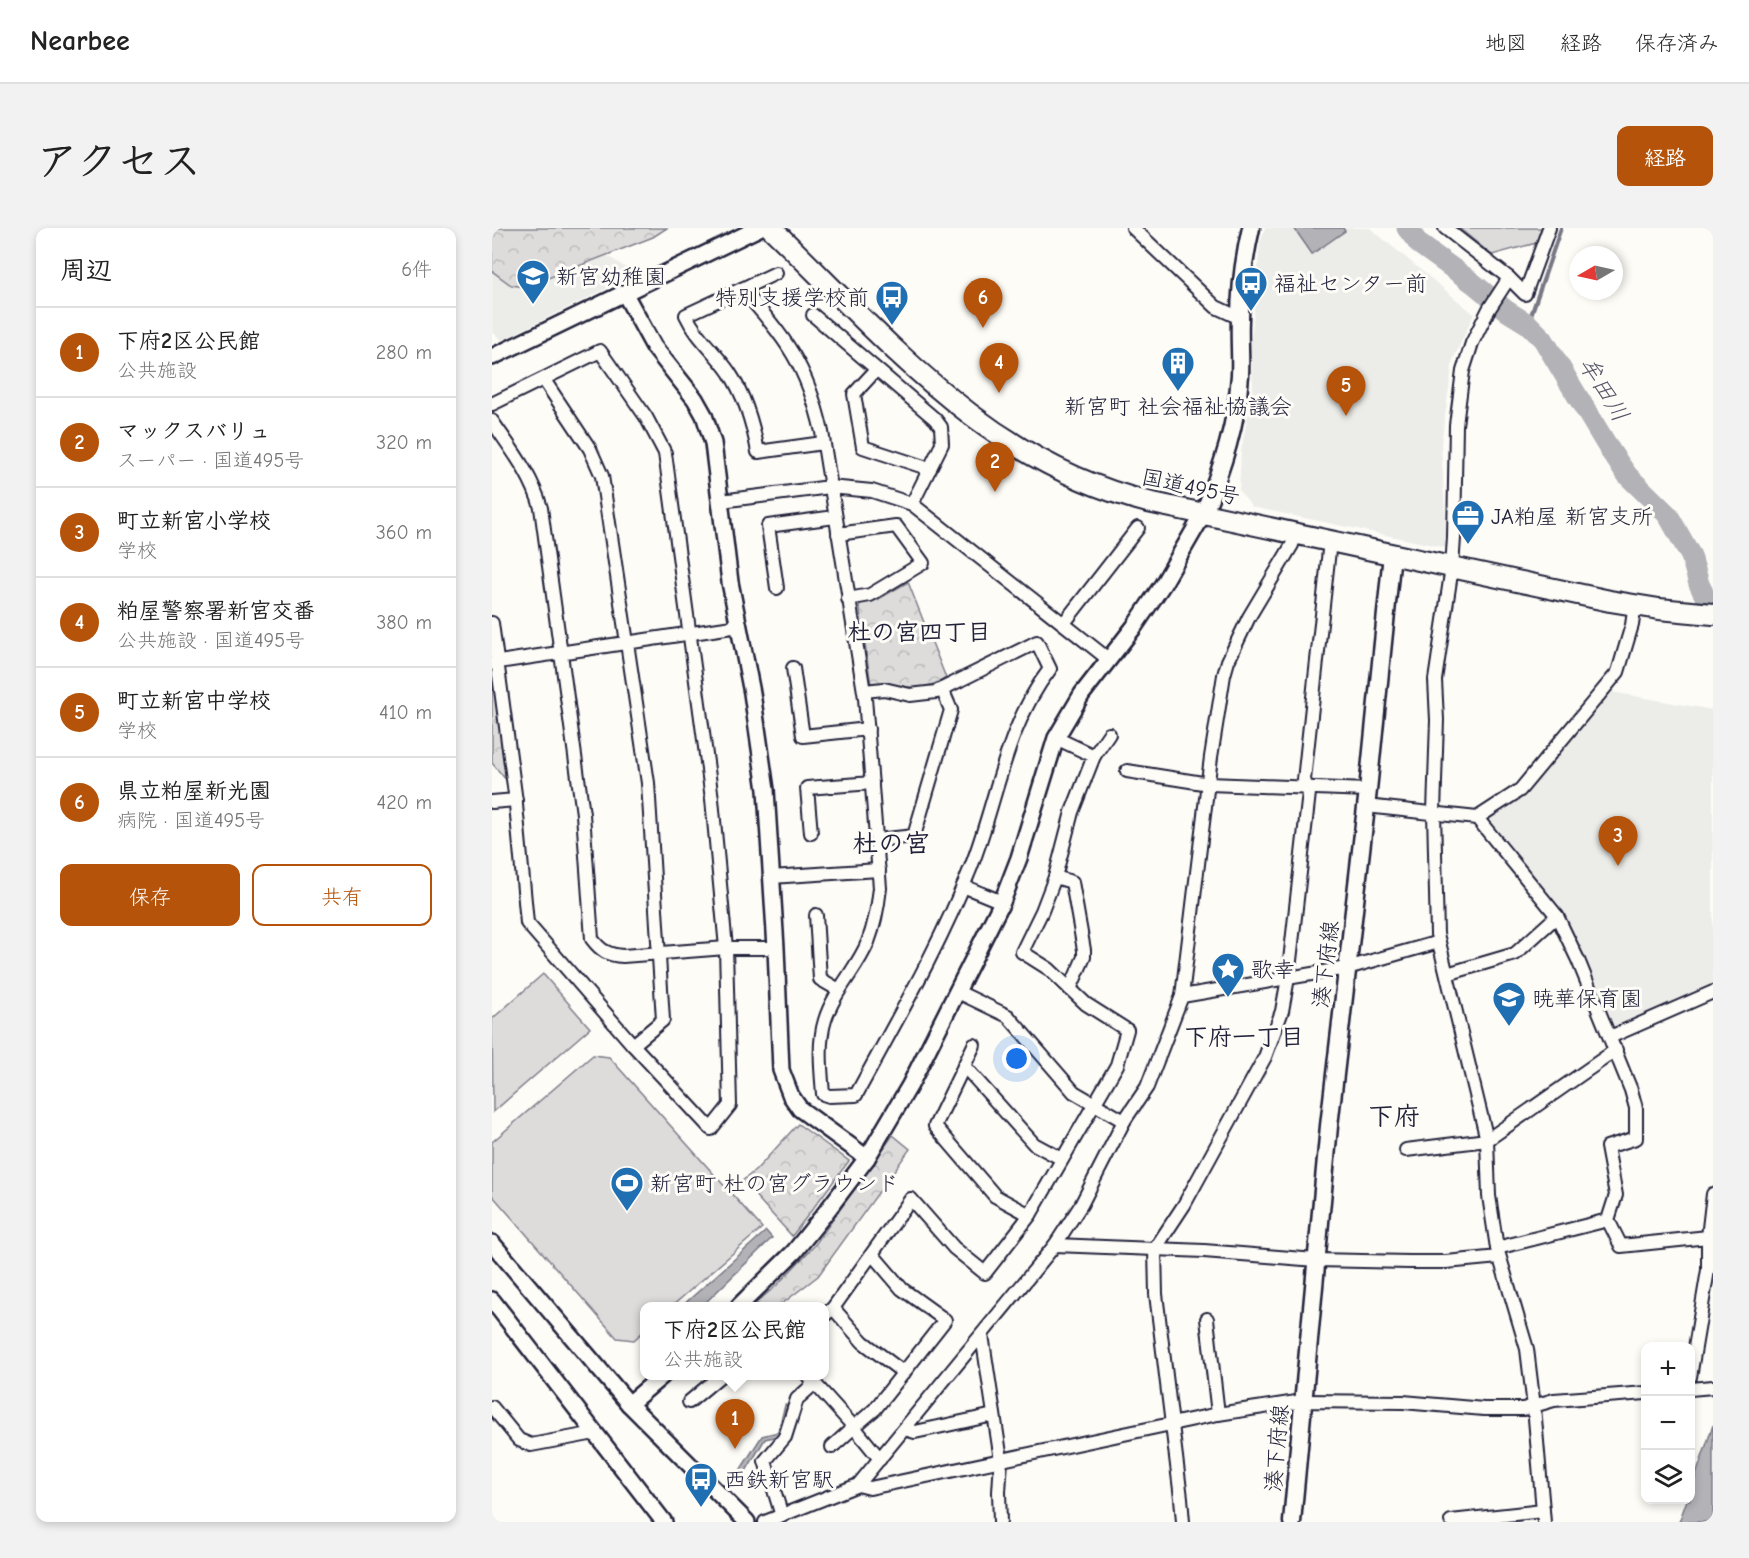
<!DOCTYPE html>
<html lang="ja">
<head>
<meta charset="utf-8">
<style>
  :root { --surface:#fff; --page:#f2f2f2; --text:#222; --muted:#767676; --line:#e0e0e0; --accent:#b45309 }
  body { margin:0; font-family:"Comic Neue","Klee One",sans-serif; background:var(--page); color:var(--text) }
  .controls { position:absolute; right:18px; bottom:18px; display:grid; overflow:hidden; border-radius:12px; box-shadow:0 3px 9px #0003 }
  .controls button { width:54px; height:54px; display:grid; place-items:center; padding:0; border:0; border-bottom:2px solid var(--line); background:var(--surface); color:var(--text); font:30px sans-serif }
  .compass { position:absolute; left:1077px; top:18px; width:54px; height:54px; border-radius:50%; background:var(--surface); box-shadow:0 3px 9px #0003; rotate:261deg }
  .you { position:absolute; left:525px; top:831px; width:21px; height:21px; margin:-15px; border:4px solid #fff; border-radius:50%; background:#1a73e8; box-shadow:0 0 0 9px #1a73e833 }
  .badge { display:grid; place-items:center; width:39px; height:39px; border-radius:50%; background:var(--accent); color:#fff; font-size:20px; font-weight:700 }
  .pin { position:absolute; translate:-50% -50px; filter:drop-shadow(0 2px 3px #0008) }
  .pin::after { content:''; position:absolute; top:32px; width:21px; height:18px; background:inherit; clip-path:polygon(0 0,100% 0,50% 100%) }
  .popup { position:absolute; left:148px; top:1074px; width:189px; height:78px; box-sizing:border-box; display:grid; place-content:center; border-radius:12px; background:var(--surface); filter:drop-shadow(0 2px 4px #0005); font-size:20px; white-space:nowrap; color:var(--muted) }
  .popup b { font-size:22px; color:var(--text) }
  .popup::after { content:''; position:absolute; left:50%; top:100%; margin-left:-12px; border:12px solid transparent; border-top-color:var(--surface) }
  .list { margin:0; padding:0; list-style:none }
  h2 { display:flex; justify-content:space-between; align-items:center; height:78px; margin:0; padding:0 24px; font-size:26px }
  h2 small { font-size:20px; font-weight:400; color:var(--muted) }
  .list li { display:grid; grid-template-columns:39px 1fr auto; gap:18px; align-items:center; box-sizing:border-box; height:90px; padding:0 24px; border-top:2px solid var(--line) }
  .list b { display:block; font-size:22px; white-space:nowrap }
  .list p { margin:0; font-size:20px; white-space:nowrap; color:var(--muted) }
  .list em { font-size:20px; font-style:normal; color:var(--muted) }
  .actions { display:flex; gap:12px; padding:18px 24px }
  .actions a { flex:1; padding:14px 0; border:2px solid var(--accent); border-radius:12px; text-align:center; font-size:21px; color:var(--accent) }
  .actions .main { background:var(--accent); color:#fff }
  .icon { flex:none; width:33px; height:33px; fill:none; stroke:currentColor; stroke-width:2; stroke-linecap:round; stroke-linejoin:round }
  .map { position:relative; flex:none; width:1221px; height:1294px; overflow:hidden; border-radius:12px }
  header { display:flex; align-items:center; gap:36px; box-sizing:border-box; height:84px; padding:0 30px; background:var(--surface); border-bottom:2px solid var(--line) }
  header strong { font-size:28px }
  nav { display:flex; gap:33px; margin-inline-start:auto; font-size:21px }
  .intro { display:flex; align-items:center; justify-content:space-between; box-sizing:border-box; height:144px; padding:0 36px }
  h1 { margin:0; font-size:42px }
  .button { padding:15px 27px; border-radius:12px; background:var(--accent); color:#fff; font-size:21px; font-weight:700 }
  main { display:flex; gap:36px; padding:0 36px }
  aside { flex:1; background:var(--surface); border-radius:12px; box-shadow:0 3px 9px #0003 }
  .map>svg:first-child { display:block }
  .built { fill:#ecece9 }
  .green { fill:#dddcdb; stroke:#807f8b; stroke-width:1.5 }
  .forest { fill:url(#forest-crowns); stroke:#807f8b; stroke-width:1.5 }
  .water { fill:#b2b2b7; stroke:#787885; stroke-width:1.5 }
  .lines { fill:none; stroke-linecap:round; stroke-linejoin:round }
  .stream { stroke:#787885; stroke-width:4 }
  .river { stroke:#b2b2b7; stroke-width:21 }
  .minor-casing { stroke:#22223b; stroke-width:16 }
  .tertiary-casing { stroke:#22223b; stroke-width:20 }
  .secondary-casing { stroke:#22223b; stroke-width:21 }
  .trunk-casing { stroke:#22223b; stroke-width:24 }
  .minor { stroke:#fdfcf7; stroke-width:12 }
  .tertiary { stroke:#fdfcf7; stroke-width:15 }
  .secondary { stroke:#fdfcf7; stroke-width:16 }
  .trunk { stroke:#fdfcf7; stroke-width:20 }
  .labels { text-anchor:middle; stroke-width:6; stroke-linejoin:round; paint-order:stroke }
  .poi-label { font-size:22px; fill:#22223b; stroke:#fdfcf7; text-anchor:start }
  .street-label { font-size:22px; fill:#22223b; stroke:#fdfcf7 }
  .water-label { font-size:24px; font-style:italic; fill:#545466; stroke:#fdfcf7 }
  .neighbourhood-label { font-size:24px; font-weight:bold; fill:#22223b; stroke:#fdfcf7 }
  .quarter-label { font-size:26px; font-weight:bold; fill:#22223b; stroke:#fdfcf7 }
</style>
</head>
<body>
<header>
<strong>Nearbee</strong>
<nav><a>地図</a><a>経路</a><a>保存済み</a></nav>
</header>
<div class="intro"><h1>アクセス</h1><a class="button">経路</a></div>
<main>
<aside>
<h2>周辺<small>6件</small></h2>
<ul class="list">
<li><span class="badge">1</span><div><b>下府2区公民館</b><p>公共施設</p></div><em>280 m</em></li>
<li><span class="badge">2</span><div><b>マックスバリュ</b><p>スーパー · 国道495号</p></div><em>320 m</em></li>
<li><span class="badge">3</span><div><b>町立新宮小学校</b><p>学校</p></div><em>360 m</em></li>
<li><span class="badge">4</span><div><b>粕屋警察署新宮交番</b><p>公共施設 · 国道495号</p></div><em>380 m</em></li>
<li><span class="badge">5</span><div><b>町立新宮中学校</b><p>学校</p></div><em>410 m</em></li>
<li><span class="badge">6</span><div><b>県立粕屋新光園</b><p>病院 · 国道495号</p></div><em>420 m</em></li>
</ul>
<div class="actions"><a class="main">保存</a><a>共有</a></div>
</aside>
<div class="map">
<svg width="1221" height="1294" viewBox="0 0 1221 1294">
  <defs>
    <pattern id="forest-crowns" width="20" height="18" patternUnits="userSpaceOnUse" patternTransform="scale(1.5)"><rect width="20" height="18" fill="#dddcdb"/><path d="M2 6a3 3 0 1 1 6 0M12 15a3 3 0 1 1 6 0" fill="none" stroke="#bdbcbd"/></pattern>
  </defs>
  <rect width="100%" height="100%" fill="#fdfcf7"/>
  <filter id="ink" filterUnits="userSpaceOnUse"><feTurbulence type="fractalNoise" baseFrequency=".0167" numOctaves="2"/><feDisplacementMap in="SourceGraphic" scale="12" xChannelSelector="R" yChannelSelector="G"/><feConvolveMatrix kernelMatrix="1 2 1 2 8 2 1 2 1" color-interpolation-filters="sRGB"/></filter>
  <g filter="url(#ink)">
    <g class="built">
      <polygon points="0,0 73,0 134,40 137,45 136,50 10,112 0,104"/>
      <polygon points="773,0 878,0 982,86 961,132 949,216 955,320 760,279 747,263 749,223 761,160 759,116 768,15"/>
      <polygon points="1120,464 1221,482 1221,756 1123,802 1069,684 994,593 1031,568"/>
    </g>
    <g class="green">
      <polygon points="967,0 1050,0 1044,15 1000,27"/>
      <polygon points="51,746 98,800 1,884 0,791"/>
      <polygon points="101,827 117,829 270,1000 180,1078 153,1078 153,1102 142,1112 125,1110 0,967 0,914"/>
    </g>
    <g class="forest">
      <polygon points="0,0 175,0 161,9 33,59 19,57 0,43"/>
      <path d="M416,354L454,450C423,469 410,453 379,457L367,376L385,372Z"/>
      <polygon points="0,450 1,450 15,553 0,535"/>
      <polygon points="306,896 357,933 300,1008 250,953 264,942"/>
      <polygon points="401,907 418,921 326,1048 287,1078 267,1078 264,1075 285,1057 322,1018"/>
    </g>
    <g class="water">
      <polygon points="802,0 851,0 853,3 820,26"/>
      <polygon points="274,1003 280,1010 210,1078 190,1078"/>
      <polygon points="293,1177 298,1178 287,1208 273,1211 244,1260 240,1255 270,1208 286,1204"/>
      <polygon points="1221,1197 1221,1294 1187,1294 1195,1272 1198,1272 1199,1262"/>
    </g>
    <g class="lines">
      <polyline class="stream" points="1036,96 1069,0"/>
      <polyline class="river" points="915,0 927,16 981,55 1015,83 1036,96 1051,111 1119,224 1136,248 1176,287 1199,328 1207,356 1221,385"/>
      <defs>
        <g id="minor">
          <polyline points="641,0 724,79 748,90"/>
          <polyline points="953,0 1017,50 1033,66 1057,0"/>
          <path d="M284,45L194,87C204,109 223,124 237,144C253,168 261,196 266,224L331,215"/>
          <polyline points="1017,50 997,81 980,115 971,143 964,197 962,310 960,339 943,452 945,492 942,584 945,706 995,912 997,968 1005,1020 1035,1121 1042,1179 1052,1294"/>
          <path d="M250,61C294,111 315,137 330,204L373,470L388,660C386,678 383,696 376,714C365,741 342,763 333,792C326,814 329,842 331,866L337,868L364,867C404,793 448,718 479,639C505,573 513,499 558,441L545,414L444,464L418,467L392,461L372,463"/>
          <polyline points="321,87 443,191 449,199 450,216 420,276"/>
          <polyline points="384,142 362,166 371,219 438,241"/>
          <polyline points="52,152 98,221 110,248 156,555 171,792 141,817"/>
          <polyline points="0,176 108,123 154,189 173,225 220,571 234,720 238,877 219,901 141,817 35,695 23,566 0,395"/>
          <path d="M0,193C19,221 40,247 49,280L91,586L100,711C109,723 116,727 131,728L234,720H284"/>
          <polyline points="229,273 338,259 380,263 420,276 616,431"/>
          <polyline points="346,306 404,298 431,335 378,367 356,371"/>
          <polyline points="285,360 276,298 343,289"/>
          <polyline points="572,395 646,300"/>
          <polyline points="0,435 247,398"/>
          <polyline points="301,440 311,508 376,501"/>
          <polyline points="602,528 617,506"/>
          <polyline points="635,543 717,556 876,562"/>
          <polyline points="0,574 24,572"/>
          <polyline points="874,578 985,590 1028,562 1126,444 1140,397 1143,376"/>
          <polyline points="985,590 1065,688 1086,732 1139,862 1144,880 1144,910 1115,919 1124,967 1116,992 1005,1020"/>
          <polyline points="319,605 315,560 380,555"/>
          <polyline points="385,612 422,608 459,482 450,461"/>
          <polyline points="279,649 387,642"/>
          <polyline points="563,649 580,654 592,722 592,729 578,761"/>
          <polyline points="471,658 510,674"/>
          <polyline points="324,687 328,751 347,762"/>
          <polyline points="955,746 1023,726 1065,688"/>
          <polyline points="466,764 516,788 582,864 632,893"/>
          <polyline points="690,768 855,740 947,714"/>
          <polyline points="1118,809 1221,764"/>
          <polyline points="472,838 482,817"/>
          <polyline points="914,922 995,912 1124,822"/>
          <polyline points="538,987 503,968 443,898 472,838 542,916 570,931"/>
          <polyline points="1116,992 1129,1018 1216,1009"/>
          <polyline points="563,1017 712,1023 824,1032 917,1034 954,1034 1007,1029"/>
          <polyline points="341,1080 371,1114 412,1145"/>
          <polyline points="333,1087 341,1080 419,971 462,1020 493,1045 538,987 625,837 635,802 594,776 557,741 530,724 550,683 563,649 580,584 602,528 564,510"/>
          <polyline points="715,1091 726,1186"/>
          <polyline points="490,1107 509,1232 507,1264 508,1294"/>
          <polyline points="316,1148 362,1199 383,1181 453,1092 410,1061 380,1026"/>
          <polyline points="1198,1149 1216,1042 1216,1009 1221,966"/>
          <polyline points="1198,1161 1221,1159"/>
          <polyline points="197,1174 228,1148"/>
          <polyline points="0,1179 27,1212 39,1217 103,1205"/>
          <polyline points="413,1201 423,1204 502,1187"/>
          <polyline points="340,1219 362,1199 388,1231"/>
          <polyline points="366,1257 378,1260 726,1186 811,1173 911,1174 992,1181 1031,1181 1062,1172 1154,1165"/>
          <polyline points="290,1288 273,1233 293,1209 305,1171 323,1155"/>
          <polyline points="959,1293 1051,1283"/>
          <polyline points="273,1294 366,1257 563,1017 589,977 632,893 655,859 690,768 719,529 732,447 736,433 757,389 800,317 803,306"/>
          <polyline points="691,1294 689,1270 664,1066 663,1021 692,977 773,829 790,783 796,750 817,565 812,552 838,313"/>
        </g>
        <g id="tertiary">
          <polyline points="133,66 162,119 203,171 212,187 221,215 238,354 260,465 274,562 284,720 289,842 299,868 308,881 375,930"/>
          <polyline points="0,129 267,0"/>
          <polyline points="0,1015 137,1176 255,1294"/>
          <polyline points="0,1072 172,1294"/>
          <polyline points="247,1078 302,1024 334,984 375,930 418,857 510,674 527,630 564,510 590,466 642,399 671,356 712,285"/>
          <polyline points="137,1176 170,1148"/>
        </g>
        <g id="secondary">
          <path d="M712,285C730,240 745,196 748,147C749,129 747,110 748,92C748,61 752,30 759,0"/>
          <polyline points="800,1294 837,898 876,562 900,326"/>
        </g>
        <path id="trunk" d="M279,0C393,110 494,234 656,274L1118,373L1167,381L1221,386"/>
      </defs>
      <use href="#minor" class="minor-casing"/>
      <use href="#tertiary" class="tertiary-casing"/>
      <use href="#secondary" class="secondary-casing"/>
      <use href="#trunk" class="trunk-casing"/>
      <use href="#minor" class="minor"/>
      <use href="#tertiary" class="tertiary"/>
      <use href="#secondary" class="secondary"/>
      <use href="#trunk" class="trunk"/>
    </g>
  </g>
  <defs>
    <symbol id="school-pin" viewBox="-11 -11 22 30"><path d="M0 17L-7.5 6A9.5 9.5 0 1 1 7.5 6Z" fill="#1f6fb2" stroke="#fdfcf7"/><path d="M0-5L7-2L0 1L-7-2ZM-4 1L0 2.5L4 1V4Q0 6-4 4Z" fill="#fff"/></symbol>
    <symbol id="bus-pin" viewBox="-11 -11 22 30"><path d="M0 17L-7.5 6A9.5 9.5 0 1 1 7.5 6Z" fill="#1f6fb2" stroke="#fdfcf7"/><path d="M-5-6H5V4H4V6H2V4H-2V6H-4V4H-5ZM-3.5-4V0h7V-4ZM-3.5 1.2v1.5H-2V1.2ZM2 1.2v1.5H3.5V1.2Z" fill="#fff"/></symbol>
    <symbol id="building-pin" viewBox="-11 -11 22 30"><path d="M0 17L-7.5 6A9.5 9.5 0 1 1 7.5 6Z" fill="#1f6fb2" stroke="#fdfcf7"/><path d="M-4-6H4V6H1V3H-1V6H-4ZM-2.5-4.3h1.7v1.8h-1.7ZM.8-4.3h1.7v1.8H.8ZM-2.5-1h1.7V.8h-1.7ZM.8-1h1.7V.8H.8Z" fill="#fff"/></symbol>
    <symbol id="office-pin" viewBox="-11 -11 22 30"><path d="M0 17L-7.5 6A9.5 9.5 0 1 1 7.5 6Z" fill="#1f6fb2" stroke="#fdfcf7"/><path d="M-6-3h4V-5.5h4V-3h4V5H-6ZM-1-4.5V-3h2v-1.5ZM-6 0V1H6V0Z" fill="#fff"/></symbol>
    <symbol id="sight-pin" viewBox="-11 -11 22 30"><path d="M0 17L-7.5 6A9.5 9.5 0 1 1 7.5 6Z" fill="#1f6fb2" stroke="#fdfcf7"/><path d="M0-6L1.8-2.2L6-1.7L2.9 1.2L3.7 5.4L0 3.3L-3.7 5.4L-2.9 1.2L-6-1.7L-1.8-2.2Z" fill="#fff"/></symbol>
    <symbol id="stadium-pin" viewBox="-11 -11 22 30"><path d="M0 17L-7.5 6A9.5 9.5 0 1 1 7.5 6Z" fill="#1f6fb2" stroke="#fdfcf7"/><path d="M0-5a6.5 5 0 1 0 0 10a6.5 5 0 1 0 0-10ZM-3.5-1.8h7v3.6h-7Z" fill="#fff"/></symbol>
  </defs>
  <g fill-rule="evenodd">
    <use href="#school-pin" x="22" y="29" width="38" height="52"/>
    <use href="#bus-pin" x="740" y="36" width="38" height="52"/>
    <use href="#bus-pin" x="381" y="50" width="38" height="52"/>
    <use href="#building-pin" x="667" y="116" width="38" height="52"/>
    <use href="#office-pin" x="957" y="269" width="38" height="52"/>
    <use href="#sight-pin" x="717" y="722" width="38" height="52"/>
    <use href="#school-pin" x="998" y="751" width="38" height="52"/>
    <use href="#stadium-pin" x="116" y="936" width="38" height="52"/>
    <use href="#bus-pin" x="190" y="1232" width="38" height="52"/>
  </g>
  <g class="labels">
    <g class="poi-label">
      <text x="64" y="56">新宮幼稚園</text>
      <text x="782" y="63">福祉センター前</text>
      <text x="377" y="77" text-anchor="end">特別支援学校前</text>
      <text x="686" y="186" text-anchor="middle">新宮町 社会福祉協議会</text>
      <text x="999" y="296">JA粕屋 新宮支所</text>
      <text x="759" y="749">歌幸</text>
      <text x="1040" y="778">暁華保育園</text>
      <text x="158" y="963">新宮町 杜の宮グラウンド</text>
      <text x="232" y="1259">西鉄新宮駅</text>
    </g>
    <g class="street-label">
      <text transform="translate(699 258) rotate(12)" y="8">国道495号</text>
      <text transform="translate(833 736) rotate(-83)" y="8">湊下府線</text>
      <text transform="translate(784 1220) rotate(-85)" y="8">湊下府線</text>
    </g>
    <g class="water-label">
      <text transform="translate(1112 161) rotate(58)" y="8">牟田川</text>
    </g>
    <g class="neighbourhood-label">
      <text x="427" y="412">杜の宮四丁目</text>
      <text x="752" y="817">下府一丁目</text>
    </g>
    <g class="quarter-label">
      <text x="399" y="624">杜の宮</text>
      <text x="902" y="897">下府</text>
    </g>
  </g>
</svg>
<div class="controls">
<button>+</button>
<button>−</button>
<button><svg class="icon" aria-label="layers" viewBox="0 0 24 24"><path d="M12 4l9 5-9 5-9-5zM3 14l9 5 9-5"/></svg></button>
</div>
<svg class="compass" viewBox="-18 -18 36 36"><path d="M0-13l5 13h-10z" fill="#e53935"/><path d="M0 13l5-13h-10z" fill="#767676"/></svg>
<div class="you"></div>
<div class="pin badge" style="left:243px;top:1221px">1</div>
<div class="popup"><b>下府2区公民館</b>公共施設</div>
<div class="pin badge" style="left:503px;top:264px">2</div>
<div class="pin badge" style="left:1126px;top:638px">3</div>
<div class="pin badge" style="left:507px;top:165px">4</div>
<div class="pin badge" style="left:854px;top:188px">5</div>
<div class="pin badge" style="left:491px;top:100px">6</div>
</div>
</main>
</body>
</html>
